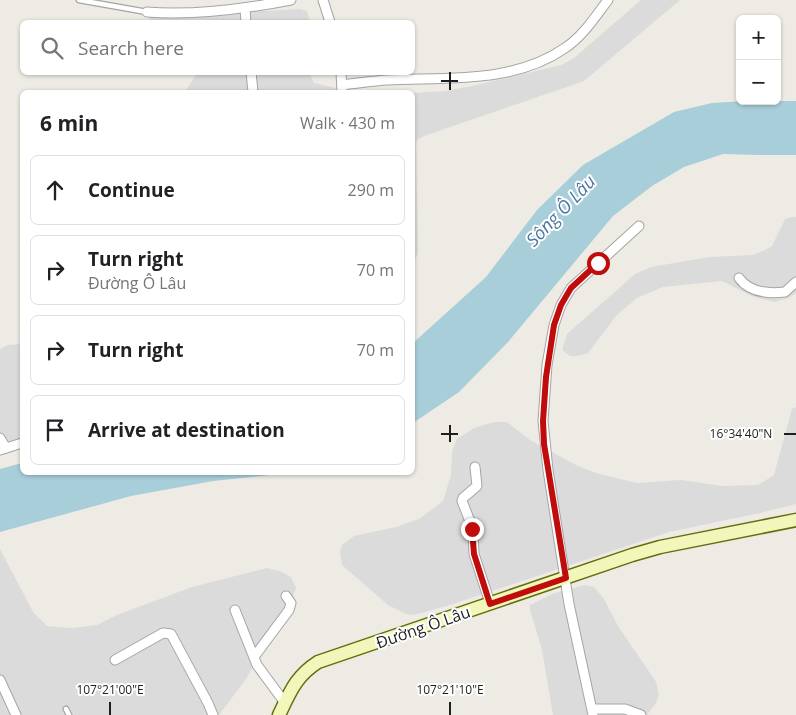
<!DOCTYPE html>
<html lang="en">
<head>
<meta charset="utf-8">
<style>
  :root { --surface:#fff; --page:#f2f2f2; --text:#202124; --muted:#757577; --line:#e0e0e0 }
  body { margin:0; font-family:"Open Sans",sans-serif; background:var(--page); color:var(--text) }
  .controls { position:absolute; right:15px; top:15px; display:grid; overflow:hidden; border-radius:8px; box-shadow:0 1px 4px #0004 }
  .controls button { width:45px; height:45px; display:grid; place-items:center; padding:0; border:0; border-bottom:1px solid var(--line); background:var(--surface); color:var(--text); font:25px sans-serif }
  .stop { position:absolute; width:15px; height:15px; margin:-11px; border:4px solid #c00c0b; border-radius:50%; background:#fff }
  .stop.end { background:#c00c0b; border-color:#fff; box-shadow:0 1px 5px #0008 }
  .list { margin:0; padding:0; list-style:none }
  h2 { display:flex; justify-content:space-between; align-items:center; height:65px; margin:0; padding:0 20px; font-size:21px }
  h2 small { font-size:16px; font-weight:400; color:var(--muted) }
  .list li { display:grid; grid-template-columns:32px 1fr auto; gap:15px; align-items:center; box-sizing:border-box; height:70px; margin:0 10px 10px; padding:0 10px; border:1px solid var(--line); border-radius:8px }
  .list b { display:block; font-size:19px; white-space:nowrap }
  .list p { margin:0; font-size:16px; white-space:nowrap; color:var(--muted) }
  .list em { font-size:16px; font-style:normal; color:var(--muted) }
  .icon { flex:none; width:28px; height:28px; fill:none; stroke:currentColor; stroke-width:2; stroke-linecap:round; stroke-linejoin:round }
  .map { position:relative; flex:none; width:796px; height:715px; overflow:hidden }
  .search { position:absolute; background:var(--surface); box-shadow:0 1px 4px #0004; left:20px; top:20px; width:395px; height:55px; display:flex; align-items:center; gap:12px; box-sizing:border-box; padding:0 18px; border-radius:8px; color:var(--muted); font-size:19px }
  .panel { position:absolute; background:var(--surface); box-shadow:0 1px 4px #0004; left:20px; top:90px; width:395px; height:385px; border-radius:8px }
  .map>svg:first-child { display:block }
  .residential { fill:#dcdbdb }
  .water { fill:#a7ced9 }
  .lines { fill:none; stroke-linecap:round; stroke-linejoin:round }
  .lane-casing { stroke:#a5a5a5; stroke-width:7 }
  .street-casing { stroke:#a5a5a5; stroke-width:11 }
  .secondary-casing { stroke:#636e0b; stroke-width:15 }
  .lane { stroke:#fff; stroke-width:4.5 }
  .street { stroke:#fff; stroke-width:9 }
  .secondary { stroke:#f2f6bb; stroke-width:12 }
  .route { stroke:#c00c0b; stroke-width:6 }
  .ticks { fill:none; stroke:#1e1e1e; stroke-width:2 }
  .labels { text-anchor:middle; stroke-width:4; stroke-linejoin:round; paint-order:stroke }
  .street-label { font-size:16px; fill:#1e1e1e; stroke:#fff }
  .water-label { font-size:18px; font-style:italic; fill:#4c76a0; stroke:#fff }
  .ticks-label { font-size:12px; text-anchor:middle; fill:#1e1e1e; stroke:#fff; stroke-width:4; stroke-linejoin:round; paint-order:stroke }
</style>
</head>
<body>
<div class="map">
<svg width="796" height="715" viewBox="0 0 796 715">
  <rect width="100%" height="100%" fill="#eeebe4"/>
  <g class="residential">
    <polygon points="641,0 680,0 584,81 424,136 417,140 416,145 418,251 417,256 413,261 413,93 445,91 472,86 562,65 574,58"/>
    <polygon points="300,9 307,11 310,22 149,22 150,17 154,15 166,16"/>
    <polygon points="194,72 309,73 314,83 352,92 185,92 195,76"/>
    <polygon points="792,217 796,217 796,293 789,298 774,302 754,297 722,281 663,287 637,298 616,316 588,353 578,356 570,356 562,350 567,334 635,274 651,267 709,257 752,255 765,250 772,246 785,219"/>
    <polygon points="22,344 22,440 0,445 0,349 8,345"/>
    <polygon points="796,407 796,504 760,513 669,532 453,604 414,615 406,614 388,605 342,565 340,552 342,545 354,536 396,527 419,519 443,501 451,475 452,451 457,439 474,428 494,422 507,422 530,440 576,465 596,473 637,483 681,480 722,486 758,485 774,475 792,409"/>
    <polygon points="0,549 33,612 47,626 72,628 97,625 117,615 192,587 267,568 282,572 291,577 296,588 290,603 246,679 219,715 0,715"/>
    <polygon points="585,585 594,587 604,599 618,626 656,682 659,694 656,703 647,715 553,715 542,650 530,610 530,605 552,594"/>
  </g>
  <g class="water">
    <polygon points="745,101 796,101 796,155 759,155 723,154 684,167 652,186 613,216 508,342 459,392 413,423 413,343 486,277 537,210 583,165 674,112 712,103"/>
    <polygon points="22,463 22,472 289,473 213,481 131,496 0,532 0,469"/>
  </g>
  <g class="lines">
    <defs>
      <g id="lane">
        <polyline points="79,0 147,12"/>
        <polyline points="66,709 69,715"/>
      </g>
      <g id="street">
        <polyline points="323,0 330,22"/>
        <polyline points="245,9 246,22"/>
        <path d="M147,12C194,16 244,9 291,0"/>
        <polyline points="251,72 253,92"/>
        <polyline points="341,72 342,92"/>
        <path d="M342,85C357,83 372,81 387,80C447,77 513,84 565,48C583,36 595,17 608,0"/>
        <path d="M739,278C749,292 768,294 785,292L796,282"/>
        <polyline points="0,438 6,448"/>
        <polyline points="0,450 22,443"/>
        <polyline points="475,467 477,486 463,498 462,501 473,529 474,554 490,603"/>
        <polyline points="235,610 257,665 285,703"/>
        <polyline points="254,657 289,610 291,603 286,596"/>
        <polyline points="115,660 163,633 171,634 208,703 213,715"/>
        <polyline points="0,680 16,715"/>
        <polyline points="593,709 625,709 641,715"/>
        <polyline points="593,715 569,604 548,470 543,421 547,365 554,325 561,305 571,288 639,226"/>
      </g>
      <path id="secondary" d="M279,715C290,692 296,676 318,662L632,555L660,547L796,520"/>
    </defs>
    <use href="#lane" class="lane-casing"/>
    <use href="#street" class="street-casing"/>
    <use href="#secondary" class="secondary-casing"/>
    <use href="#lane" class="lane"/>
    <use href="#street" class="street"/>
    <use href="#secondary" class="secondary"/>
  </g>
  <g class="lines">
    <polyline class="route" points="472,529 474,554 490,604 566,578 544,444 543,421 546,377 554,325 561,305 571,288 598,263"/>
  </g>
  <path class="ticks" d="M450,72V90M441,81H458M450,425V442M441,434H458M784,434H796M110,702V715M450,702V715"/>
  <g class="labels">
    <g class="street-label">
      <text transform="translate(423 627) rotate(-19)" y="6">Đường Ô Lâu</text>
    </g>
    <g class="water-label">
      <text transform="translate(561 211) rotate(-46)" y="6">Sông Ô Lâu</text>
    </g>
  </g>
  <g class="ticks-label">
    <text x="741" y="438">16°34'40"N</text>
    <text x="110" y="694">107°21'00"E</text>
    <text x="450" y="694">107°21'10"E</text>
  </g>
</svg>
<div class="controls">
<button>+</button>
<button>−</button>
</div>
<div class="stop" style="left:598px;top:263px"></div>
<div class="stop end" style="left:472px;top:529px"></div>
<div class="search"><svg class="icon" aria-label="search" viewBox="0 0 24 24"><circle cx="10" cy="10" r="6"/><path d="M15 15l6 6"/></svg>Search here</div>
<section class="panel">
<h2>6 min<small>Walk · 430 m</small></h2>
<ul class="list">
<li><svg class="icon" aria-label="ahead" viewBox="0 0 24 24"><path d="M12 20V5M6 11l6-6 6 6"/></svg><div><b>Continue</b></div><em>290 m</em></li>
<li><svg class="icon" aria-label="right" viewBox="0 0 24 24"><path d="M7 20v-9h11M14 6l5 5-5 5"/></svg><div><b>Turn right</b><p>Đường Ô Lâu</p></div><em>70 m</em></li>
<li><svg class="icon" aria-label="right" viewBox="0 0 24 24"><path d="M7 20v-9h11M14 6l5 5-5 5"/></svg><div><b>Turn right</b></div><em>70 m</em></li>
<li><svg class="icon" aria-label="arrive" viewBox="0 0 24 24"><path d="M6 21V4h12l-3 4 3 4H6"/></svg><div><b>Arrive at destination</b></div></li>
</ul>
</section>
</div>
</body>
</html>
